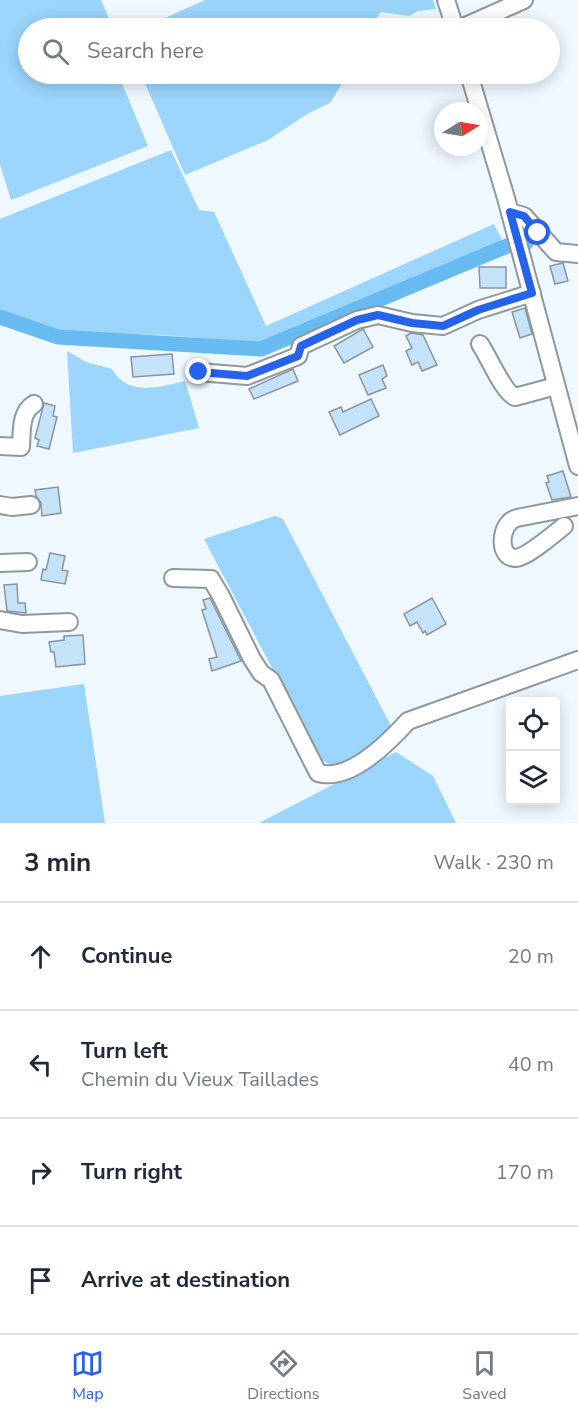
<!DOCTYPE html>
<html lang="en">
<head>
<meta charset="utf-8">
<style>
  :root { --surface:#fff; --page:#f2f2f3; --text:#1f2937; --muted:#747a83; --line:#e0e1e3; --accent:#2563eb }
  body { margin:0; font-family:"Nunito Sans",sans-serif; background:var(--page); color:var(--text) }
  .controls { position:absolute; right:18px; bottom:18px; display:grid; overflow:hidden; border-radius:6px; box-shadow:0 3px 15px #0003 }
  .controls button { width:54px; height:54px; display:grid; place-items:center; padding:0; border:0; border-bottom:2px solid var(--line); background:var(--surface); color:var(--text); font:30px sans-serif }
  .compass { position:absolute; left:434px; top:102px; width:54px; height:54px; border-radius:50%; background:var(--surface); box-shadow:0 3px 15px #0003; rotate:79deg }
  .stop { position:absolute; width:18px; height:18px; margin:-14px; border:4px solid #2563eb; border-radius:50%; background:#fff }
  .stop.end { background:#2563eb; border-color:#fff; box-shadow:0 2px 6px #0008 }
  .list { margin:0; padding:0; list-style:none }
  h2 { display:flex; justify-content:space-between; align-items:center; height:78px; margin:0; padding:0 24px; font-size:26px }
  h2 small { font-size:20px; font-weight:400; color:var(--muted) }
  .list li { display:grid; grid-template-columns:39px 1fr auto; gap:18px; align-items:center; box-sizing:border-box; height:108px; padding:0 24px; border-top:2px solid var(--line) }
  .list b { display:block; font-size:22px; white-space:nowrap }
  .list p { margin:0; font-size:20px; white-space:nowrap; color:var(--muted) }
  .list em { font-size:20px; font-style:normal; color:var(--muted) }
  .icon { flex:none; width:33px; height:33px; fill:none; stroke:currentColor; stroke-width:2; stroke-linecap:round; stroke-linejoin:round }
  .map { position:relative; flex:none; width:578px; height:823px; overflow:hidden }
  .search { position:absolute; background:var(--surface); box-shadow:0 3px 15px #0003; left:18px; right:18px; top:18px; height:66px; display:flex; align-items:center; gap:15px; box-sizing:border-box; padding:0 21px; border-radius:33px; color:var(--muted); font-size:22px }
  .sheet { height:510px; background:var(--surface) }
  nav { display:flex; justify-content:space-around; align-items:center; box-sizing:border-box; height:84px; border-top:2px solid var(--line); background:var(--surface); font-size:16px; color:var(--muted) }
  nav a { display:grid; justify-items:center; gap:3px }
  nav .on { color:var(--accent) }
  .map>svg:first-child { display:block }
  .green { fill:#9bd5fc }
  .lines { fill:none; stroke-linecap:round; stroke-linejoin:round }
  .canal { stroke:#67bbf1; stroke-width:15 }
  .building { fill:#c4e3f9; stroke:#8a949c; stroke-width:1.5 }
  .minor-casing { stroke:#8d989f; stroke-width:20 }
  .minor { stroke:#fff; stroke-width:16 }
  .route { stroke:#2563eb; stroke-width:8 }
</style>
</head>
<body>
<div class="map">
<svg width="578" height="823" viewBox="0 0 578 823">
  <rect width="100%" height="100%" fill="#eff8ff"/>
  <g class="green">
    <polygon points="0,0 101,0 113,28 28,28 28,74 118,74 148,146 11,200 0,164"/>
    <polygon points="205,0 433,0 436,9 418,11 409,16 381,12 369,28 143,28"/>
    <polygon points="141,74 348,74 330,103 307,114 268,140 185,175"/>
    <polygon points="171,150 199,210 214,212 266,326 494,224 504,244 263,343 163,335 52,331 0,309 0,219"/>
    <path d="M67,351L86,362L112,369C127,397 160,387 185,381L199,428L73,453Z"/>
    <path d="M275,516L283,519L391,726C378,739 353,764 334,764C329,765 324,761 320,759L204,539Z"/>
    <polygon points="84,684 105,823 0,823 0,696"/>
    <polygon points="396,752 433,776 456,823 259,823"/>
  </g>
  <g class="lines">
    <polyline class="canal" points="0,317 58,337 261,349 502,248 525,239 526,243"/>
  </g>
  <g class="building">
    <polygon points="563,263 568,281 555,284 550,266"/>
    <polygon points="479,267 506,267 506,288 480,288"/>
    <polygon points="525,308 532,334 520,338 512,312"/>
    <polygon points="363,329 373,347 344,363 334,346"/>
    <polygon points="411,333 423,335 437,365 422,371 418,362 412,365 406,351 412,348 406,336"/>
    <polygon points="172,354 174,374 133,377 131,357"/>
    <polygon points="383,365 387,376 382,379 386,388 368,395 359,375"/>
    <polygon points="293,369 298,381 254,399 249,389"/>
    <polygon points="371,399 379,416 340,435 329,412 341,407 343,412"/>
    <polygon points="44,403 55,406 53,416 57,417 49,449 37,446 39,440 35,438"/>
    <polygon points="563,471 571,497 552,500 546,483 549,482 547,476"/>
    <polygon points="58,487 61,513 42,516 41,503 36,496 35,490"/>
    <polygon points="50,553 65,556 62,570 68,571 65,584 41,580 43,569 46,570"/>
    <polygon points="17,584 18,603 25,603 26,613 7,611 4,585"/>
    <polygon points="210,598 241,661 212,671 209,659 217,657 202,610 206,609 203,600"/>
    <polygon points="432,598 446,624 427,635 425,631 423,633 417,622 410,626 404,614"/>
    <polygon points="83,635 85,664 56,667 54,652 51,652 49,642 64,640 64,636"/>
  </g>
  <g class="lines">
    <defs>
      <g id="minor">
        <polyline points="446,0 455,28"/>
        <polyline points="461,28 524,0"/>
        <polyline points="469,74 506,198 578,466"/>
        <polyline points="510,212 524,216 556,252 578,254"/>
        <path d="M480,344C489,357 503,392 515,397L556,386"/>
        <polyline points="199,372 247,376 298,356 301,346 357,320 378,315 412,323 443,326 478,310 532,293"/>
        <path d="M0,446L21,447C22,432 20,412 34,404"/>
        <polyline points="0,505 12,507 31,505"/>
        <path d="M564,526C554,534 527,557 516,558C499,558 500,532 509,523C511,520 514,519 517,518L578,506"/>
        <polyline points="0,563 28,562"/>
        <path d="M173,578L211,579L221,596L252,659L261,673L271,680L318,773C350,782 388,743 408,721L578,660"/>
        <polyline points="0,620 22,624 69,622"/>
      </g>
    </defs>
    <use href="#minor" class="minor-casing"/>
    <use href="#minor" class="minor"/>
  </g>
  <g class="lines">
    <polyline class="route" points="199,372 247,376 298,356 301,346 357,320 378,315 412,323 443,326 478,310 532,293 510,212 524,216 538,233"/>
  </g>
</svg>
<div class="controls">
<button><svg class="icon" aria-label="locate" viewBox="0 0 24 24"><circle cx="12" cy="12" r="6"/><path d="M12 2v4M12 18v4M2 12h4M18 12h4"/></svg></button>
<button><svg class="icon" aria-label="layers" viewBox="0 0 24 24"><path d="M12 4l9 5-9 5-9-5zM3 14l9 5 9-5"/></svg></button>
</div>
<svg class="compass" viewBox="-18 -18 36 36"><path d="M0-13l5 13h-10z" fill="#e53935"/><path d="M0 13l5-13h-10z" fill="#747a83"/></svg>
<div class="stop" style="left:538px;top:233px"></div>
<div class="stop end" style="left:199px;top:372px"></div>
<div class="search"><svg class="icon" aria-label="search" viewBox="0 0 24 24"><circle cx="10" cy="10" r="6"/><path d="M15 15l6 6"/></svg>Search here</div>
</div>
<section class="sheet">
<h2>3 min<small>Walk · 230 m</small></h2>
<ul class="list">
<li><svg class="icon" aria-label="ahead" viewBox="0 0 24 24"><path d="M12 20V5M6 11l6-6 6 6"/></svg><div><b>Continue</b></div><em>20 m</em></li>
<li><svg class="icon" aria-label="left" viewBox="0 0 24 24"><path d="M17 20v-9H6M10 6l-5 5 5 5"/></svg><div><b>Turn left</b><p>Chemin du Vieux Taillades</p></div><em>40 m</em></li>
<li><svg class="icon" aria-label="right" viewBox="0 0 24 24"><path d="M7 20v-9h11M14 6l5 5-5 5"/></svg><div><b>Turn right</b></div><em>170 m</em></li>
<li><svg class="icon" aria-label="arrive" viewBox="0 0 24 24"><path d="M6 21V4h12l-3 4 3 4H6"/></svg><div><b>Arrive at destination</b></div></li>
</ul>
</section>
<nav>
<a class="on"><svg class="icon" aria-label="map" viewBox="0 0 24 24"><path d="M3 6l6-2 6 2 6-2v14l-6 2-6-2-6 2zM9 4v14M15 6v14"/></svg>Map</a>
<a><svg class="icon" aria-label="directions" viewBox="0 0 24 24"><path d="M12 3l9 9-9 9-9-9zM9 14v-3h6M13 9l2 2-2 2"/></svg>Directions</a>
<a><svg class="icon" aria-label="saved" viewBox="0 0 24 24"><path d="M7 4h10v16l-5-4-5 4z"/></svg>Saved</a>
</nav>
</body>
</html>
